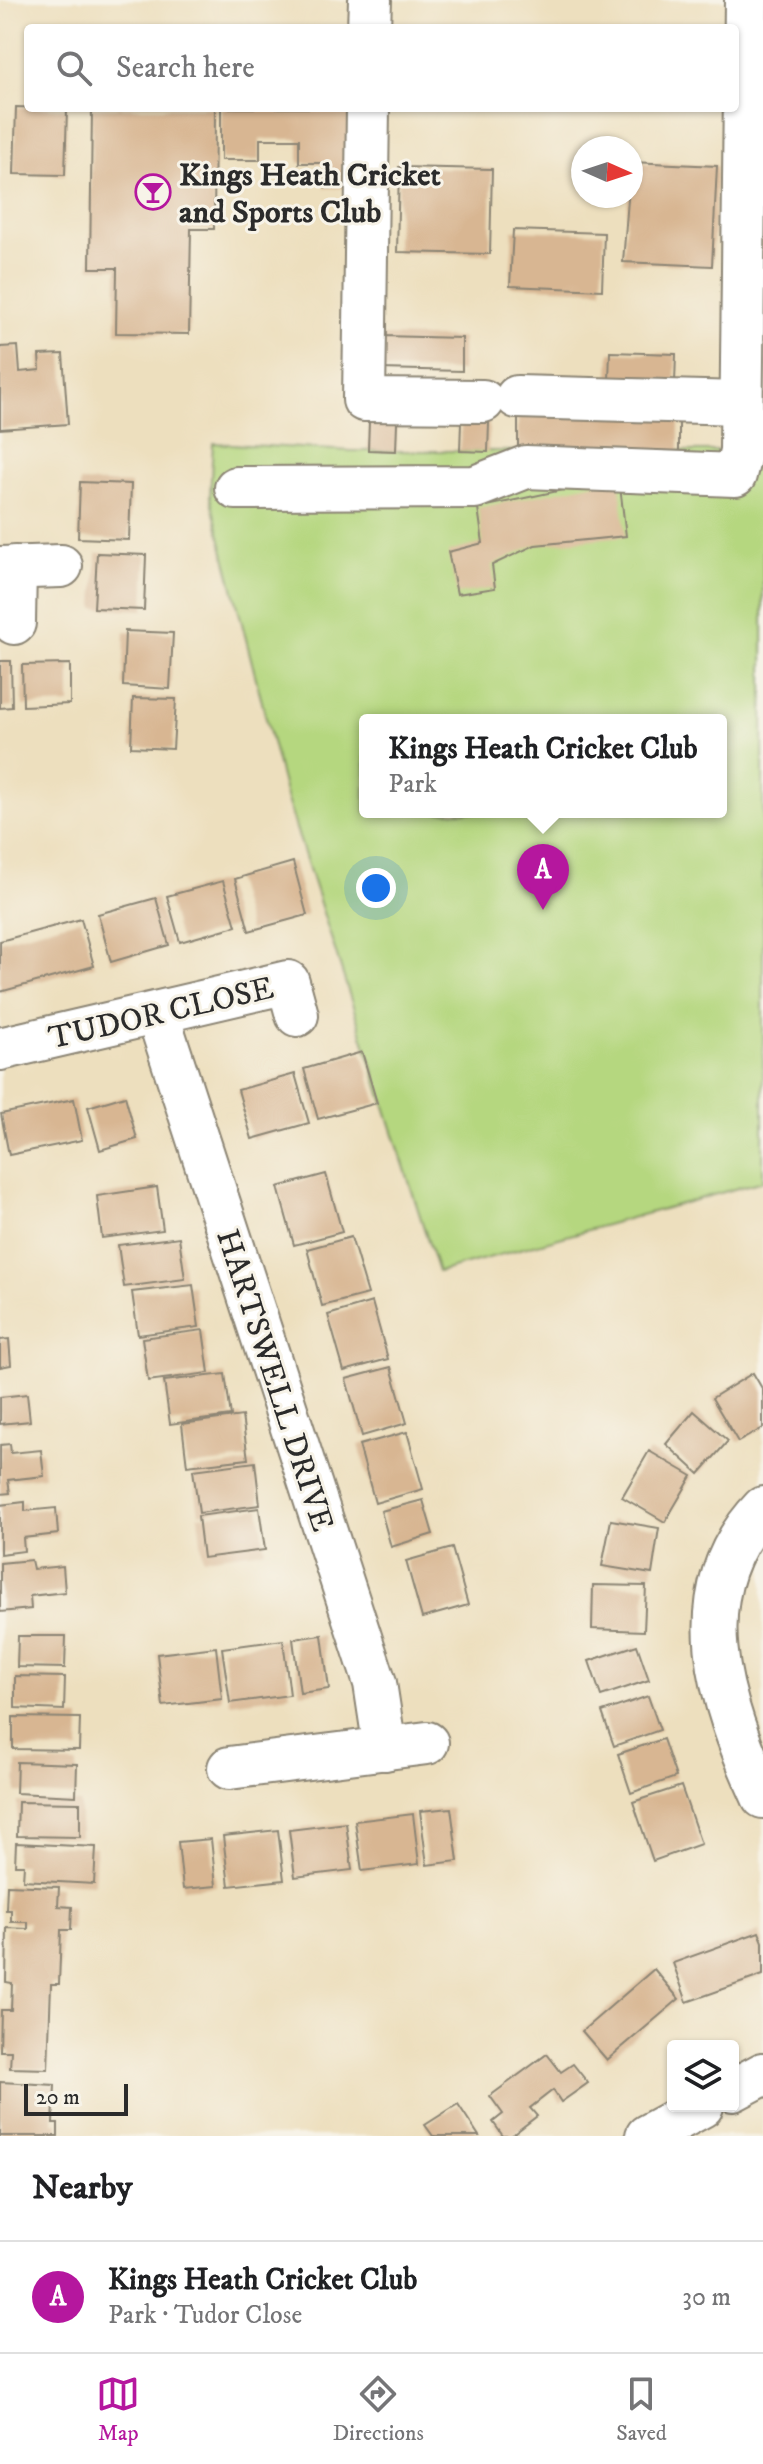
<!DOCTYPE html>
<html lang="en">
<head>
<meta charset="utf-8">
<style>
  :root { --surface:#fff; --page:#f6f6f6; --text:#202124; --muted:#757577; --line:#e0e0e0; --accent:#b5179e }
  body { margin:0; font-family:"IM FELL DW Pica",serif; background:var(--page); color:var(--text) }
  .controls { position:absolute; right:24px; bottom:24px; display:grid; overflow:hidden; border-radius:8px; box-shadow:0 2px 6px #0004 }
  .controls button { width:72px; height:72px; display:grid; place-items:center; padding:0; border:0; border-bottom:2px solid var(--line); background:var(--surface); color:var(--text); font:40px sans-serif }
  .compass { position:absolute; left:571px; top:136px; width:72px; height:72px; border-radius:50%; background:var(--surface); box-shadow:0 2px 6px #0004; rotate:93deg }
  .scale { position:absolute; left:24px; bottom:20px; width:104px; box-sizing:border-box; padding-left:8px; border:4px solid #2b2b2b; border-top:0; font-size:22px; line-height:28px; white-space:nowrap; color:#2b2b2b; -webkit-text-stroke:6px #f7f3e8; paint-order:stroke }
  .you { position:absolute; left:376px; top:888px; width:28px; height:28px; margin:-20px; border:6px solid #fff; border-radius:50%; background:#1a73e8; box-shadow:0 0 0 12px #1a73e833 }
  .badge { display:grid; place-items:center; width:52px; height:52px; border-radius:50%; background:var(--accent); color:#fff; font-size:26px; font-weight:700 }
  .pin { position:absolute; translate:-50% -66px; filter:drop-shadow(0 2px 4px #0008) }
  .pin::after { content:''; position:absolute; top:42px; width:28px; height:24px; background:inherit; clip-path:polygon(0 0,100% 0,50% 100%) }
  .popup { position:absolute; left:359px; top:714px; width:368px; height:104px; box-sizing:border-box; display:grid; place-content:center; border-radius:8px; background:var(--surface); filter:drop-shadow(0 2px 6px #0005); font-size:26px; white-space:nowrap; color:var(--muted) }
  .popup b { font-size:30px; color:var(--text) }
  .popup::after { content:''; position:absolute; left:50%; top:100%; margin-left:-16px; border:16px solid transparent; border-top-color:var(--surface) }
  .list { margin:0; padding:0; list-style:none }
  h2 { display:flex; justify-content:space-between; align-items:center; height:104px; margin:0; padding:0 32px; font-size:34px }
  h2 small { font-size:26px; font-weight:400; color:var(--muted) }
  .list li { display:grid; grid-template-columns:52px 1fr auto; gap:24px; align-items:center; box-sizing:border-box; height:112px; padding:0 32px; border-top:2px solid var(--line) }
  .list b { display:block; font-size:30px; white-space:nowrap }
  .list p { margin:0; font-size:26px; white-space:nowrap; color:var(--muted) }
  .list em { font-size:26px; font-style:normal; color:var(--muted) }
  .icon { flex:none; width:44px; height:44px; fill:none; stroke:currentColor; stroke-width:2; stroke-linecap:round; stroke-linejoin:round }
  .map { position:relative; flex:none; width:763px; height:2136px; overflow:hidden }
  .search { position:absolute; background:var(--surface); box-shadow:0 2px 6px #0004; left:24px; right:24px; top:24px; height:88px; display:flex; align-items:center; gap:20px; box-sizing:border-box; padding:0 28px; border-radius:8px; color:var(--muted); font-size:30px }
  .sheet { height:216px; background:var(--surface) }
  nav { display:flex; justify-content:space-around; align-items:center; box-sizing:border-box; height:112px; border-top:2px solid var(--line); background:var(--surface); font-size:22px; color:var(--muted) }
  nav a { display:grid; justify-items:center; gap:4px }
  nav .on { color:var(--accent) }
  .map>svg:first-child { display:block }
  .green { fill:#b5d77f; stroke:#708155; stroke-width:2; fill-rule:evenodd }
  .building { fill:#d8b692 }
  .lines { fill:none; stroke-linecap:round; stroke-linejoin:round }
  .minor-casing { stroke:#8c8574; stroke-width:46 }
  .minor { stroke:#fff; stroke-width:42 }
  .labels { text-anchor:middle; stroke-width:6; stroke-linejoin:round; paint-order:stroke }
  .poi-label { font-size:32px; font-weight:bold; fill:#2b2b2b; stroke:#f7f3e8; text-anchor:start }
  .street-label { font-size:32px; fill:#2b2b2b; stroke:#f7f3e8 }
</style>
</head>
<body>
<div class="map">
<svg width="763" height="2136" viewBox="0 0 763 2136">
  <rect width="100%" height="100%" fill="#f7f3e8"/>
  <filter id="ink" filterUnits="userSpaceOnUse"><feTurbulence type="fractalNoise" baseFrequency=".0125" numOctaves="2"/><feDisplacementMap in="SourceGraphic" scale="16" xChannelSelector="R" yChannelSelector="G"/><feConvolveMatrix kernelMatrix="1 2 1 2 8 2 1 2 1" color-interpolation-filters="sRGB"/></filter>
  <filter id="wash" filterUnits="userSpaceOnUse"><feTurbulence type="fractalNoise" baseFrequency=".006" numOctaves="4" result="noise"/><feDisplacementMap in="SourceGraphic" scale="32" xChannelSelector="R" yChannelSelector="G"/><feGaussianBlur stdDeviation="1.8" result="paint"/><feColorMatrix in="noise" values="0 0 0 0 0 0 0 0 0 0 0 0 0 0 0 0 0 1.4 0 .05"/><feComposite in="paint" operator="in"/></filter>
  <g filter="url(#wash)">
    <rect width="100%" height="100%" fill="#eddfbe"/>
    <path class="green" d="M213,443L351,451H763V1181L438,1272L286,797L210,497ZM365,720H721V812H365Z"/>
    <g id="blocks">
      <g class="building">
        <polygon points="16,107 67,109 65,175 14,174"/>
        <polygon points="92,108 215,108 214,229 191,229 189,334 116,333 117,268 90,268"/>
        <polygon points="221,108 349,108 349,188 325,188 326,163 299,163 299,139 260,139 260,160 221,160"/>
        <polygon points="631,162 717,166 712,266 623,262"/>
        <polygon points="399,167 492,169 490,254 397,252"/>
        <polygon points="513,230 604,233 602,290 510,286"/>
        <polygon points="382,336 462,338 462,371 381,369"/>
        <polygon points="18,346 20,372 40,370 39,355 63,354 68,424 0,429 0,347"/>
        <polygon points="610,352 676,354 675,383 609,381"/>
        <polygon points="518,414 679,416 679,451 518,449"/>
        <polygon points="369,421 397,422 396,451 368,450"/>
        <polygon points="461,422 489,423 488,452 460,451"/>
        <polygon points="619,478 626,536 535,545 492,565 495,588 457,594 448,552 483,543 478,508"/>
        <polygon points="80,482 131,484 129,540 78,538"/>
        <polygon points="97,553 146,555 144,610 94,608"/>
        <polygon points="125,631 173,633 170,689 123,686"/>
        <polygon points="0,661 11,661 12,707 0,708"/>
        <polygon points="70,664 70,704 23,706 22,665"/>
        <polygon points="133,698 176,699 173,749 131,747"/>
        <polygon points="293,862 307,915 249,931 235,879"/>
        <polygon points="223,881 236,926 180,942 167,896"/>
        <polygon points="156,898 169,945 111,962 98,914"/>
        <polygon points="81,919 94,966 0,992 0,941"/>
        <polygon points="362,1052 377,1103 318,1119 304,1069"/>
        <polygon points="295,1074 309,1123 252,1139 238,1090"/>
        <polygon points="125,1096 137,1139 100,1150 88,1107"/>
        <polygon points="74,1099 82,1140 9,1155 1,1114"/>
        <polygon points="326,1174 342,1232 294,1245 278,1187"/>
        <polygon points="157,1187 163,1230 102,1238 97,1196"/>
        <polygon points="179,1237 185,1279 124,1287 118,1245"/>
        <polygon points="351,1237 368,1294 322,1306 307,1249"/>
        <polygon points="193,1285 199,1327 138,1335 132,1292"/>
        <polygon points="372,1302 388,1359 344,1371 328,1315"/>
        <polygon points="203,1330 209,1373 148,1381 142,1338"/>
        <polygon points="9,1339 11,1365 0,1367 0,1340"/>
        <polygon points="391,1367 407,1423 362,1436 346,1379"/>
        <polygon points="753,1373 763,1390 763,1428 738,1442 712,1398"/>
        <polygon points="225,1374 231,1416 170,1424 164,1381"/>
        <polygon points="27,1394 30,1421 0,1424 0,1397"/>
        <polygon points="694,1411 728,1441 699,1474 666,1444"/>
        <polygon points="242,1416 248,1459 187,1466 182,1424"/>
        <polygon points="407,1432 423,1489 375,1503 359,1445"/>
        <polygon points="10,1444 11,1453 41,1450 44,1476 8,1480 10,1493 0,1494 0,1445"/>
        <polygon points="649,1451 692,1476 665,1522 622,1497"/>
        <polygon points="255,1462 260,1505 199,1513 193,1470"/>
        <polygon points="423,1500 433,1534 391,1547 381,1511"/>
        <polygon points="25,1502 25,1511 56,1508 58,1534 23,1538 24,1551 0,1554 0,1505"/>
        <polygon points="259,1508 265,1550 203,1558 198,1516"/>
        <polygon points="611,1520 659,1528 652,1574 602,1566"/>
        <polygon points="452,1548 468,1605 422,1618 406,1561"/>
        <polygon points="31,1560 33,1569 63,1566 65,1592 30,1596 31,1609 0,1612 0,1563"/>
        <polygon points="593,1585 646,1586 644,1631 592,1629"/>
        <polygon points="322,1635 329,1689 300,1693 293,1639"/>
        <polygon points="18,1636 66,1636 65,1668 17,1667"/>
        <polygon points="283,1640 290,1695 230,1703 222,1648"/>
        <polygon points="637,1645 649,1680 601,1696 589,1661"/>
        <polygon points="216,1647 222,1699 163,1706 157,1654"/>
        <polygon points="15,1676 65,1677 64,1710 15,1708"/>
        <polygon points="648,1696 660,1730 614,1746 602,1712"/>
        <polygon points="13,1717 80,1718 79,1750 13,1749"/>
        <polygon points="663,1739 676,1777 631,1793 618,1754"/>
        <polygon points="17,1762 77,1764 76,1796 16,1793"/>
        <polygon points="681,1786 701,1844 653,1861 633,1802"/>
        <polygon points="18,1802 80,1803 80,1837 17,1836"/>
        <polygon points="451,1808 458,1861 427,1865 420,1811"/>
        <polygon points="413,1814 419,1864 362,1871 355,1821"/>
        <polygon points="346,1823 352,1870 295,1877 289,1830"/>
        <polygon points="278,1830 284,1880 229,1886 223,1836"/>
        <polygon points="211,1839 216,1886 183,1889 178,1842"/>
        <polygon points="16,1843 96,1847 94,1884 23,1880 24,1865 15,1865"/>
        <polygon points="7,1885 59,1887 58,1906 72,1907 71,1930 61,1930 59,1984 51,1984 48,2069 10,2068 11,2051 0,2051 1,2010 11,2010 12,1983 6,1982 7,1928 28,1929 28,1922 11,1922 11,1910 6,1910"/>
        <polygon points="759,1932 763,1942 763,1975 687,2002 673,1963"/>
        <polygon points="654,1969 679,1999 607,2060 582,2031"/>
        <polygon points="547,2054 561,2072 573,2064 588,2083 561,2102 553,2090 530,2108 537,2116 511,2136 503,2136 493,2122 503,2114 490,2096"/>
        <polygon points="0,2082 55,2085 53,2123 58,2123 58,2136 0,2136"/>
        <polygon points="458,2104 479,2136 433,2136 425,2125"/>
      </g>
    </g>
  </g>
  <g filter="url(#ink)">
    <use href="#blocks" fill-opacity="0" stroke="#8c8574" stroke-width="2"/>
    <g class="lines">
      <defs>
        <g id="minor">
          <polyline points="369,28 370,0"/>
          <polyline points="368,108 364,400 483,401"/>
          <polyline points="517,397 741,403"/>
          <polyline points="236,488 475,487 526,467 735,475 741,451 746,0"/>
          <polyline points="0,568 61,566"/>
          <polyline points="14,623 15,567"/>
          <polyline points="157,1013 375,1683 385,1749"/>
          <polyline points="0,1049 288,982 297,1015"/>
          <path d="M763,1508C682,1593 720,1703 763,1797"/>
          <polyline points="229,1768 427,1743"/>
          <polyline points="733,2090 763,2074"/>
          <polyline points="647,2136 702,2106"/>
        </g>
      </defs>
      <use href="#minor" class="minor-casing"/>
      <use href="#minor" class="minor"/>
    </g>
  </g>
  <defs>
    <symbol id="bar-ring" viewBox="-11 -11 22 22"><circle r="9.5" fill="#f7f3e8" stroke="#b5179e" stroke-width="1.5"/><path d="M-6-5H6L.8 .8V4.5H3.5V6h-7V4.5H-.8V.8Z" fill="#b5179e"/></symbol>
  </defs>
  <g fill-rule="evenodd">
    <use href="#bar-ring" x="133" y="172" width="40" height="40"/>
  </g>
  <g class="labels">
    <g class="poi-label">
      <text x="179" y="185">Kings Heath Cricket<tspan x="179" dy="37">and Sports Club</tspan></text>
    </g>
    <g class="street-label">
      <text transform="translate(161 1012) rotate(-13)" y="11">TUDOR CLOSE</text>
      <text transform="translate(276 1380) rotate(72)" y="11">HARTSWELL DRIVE</text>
    </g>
  </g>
</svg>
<div class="controls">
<button><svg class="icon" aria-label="layers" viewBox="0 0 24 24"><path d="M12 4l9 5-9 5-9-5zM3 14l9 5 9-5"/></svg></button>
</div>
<svg class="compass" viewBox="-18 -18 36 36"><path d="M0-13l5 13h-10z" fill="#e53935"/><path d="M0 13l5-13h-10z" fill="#757577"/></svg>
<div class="scale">20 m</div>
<div class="you"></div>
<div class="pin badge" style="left:543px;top:910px">A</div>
<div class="popup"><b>Kings Heath Cricket Club</b>Park</div>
<div class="search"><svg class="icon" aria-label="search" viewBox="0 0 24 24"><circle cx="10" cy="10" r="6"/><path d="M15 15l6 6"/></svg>Search here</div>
</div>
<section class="sheet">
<h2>Nearby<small></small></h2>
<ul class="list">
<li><span class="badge">A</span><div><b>Kings Heath Cricket Club</b><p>Park · Tudor Close</p></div><em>30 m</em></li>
</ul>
</section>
<nav>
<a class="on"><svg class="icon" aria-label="map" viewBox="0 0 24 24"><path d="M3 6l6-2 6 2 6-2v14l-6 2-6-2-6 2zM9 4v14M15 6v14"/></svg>Map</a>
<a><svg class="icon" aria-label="directions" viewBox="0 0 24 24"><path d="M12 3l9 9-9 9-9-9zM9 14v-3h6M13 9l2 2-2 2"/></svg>Directions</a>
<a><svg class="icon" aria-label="saved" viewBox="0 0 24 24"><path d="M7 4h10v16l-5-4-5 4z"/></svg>Saved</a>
</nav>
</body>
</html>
